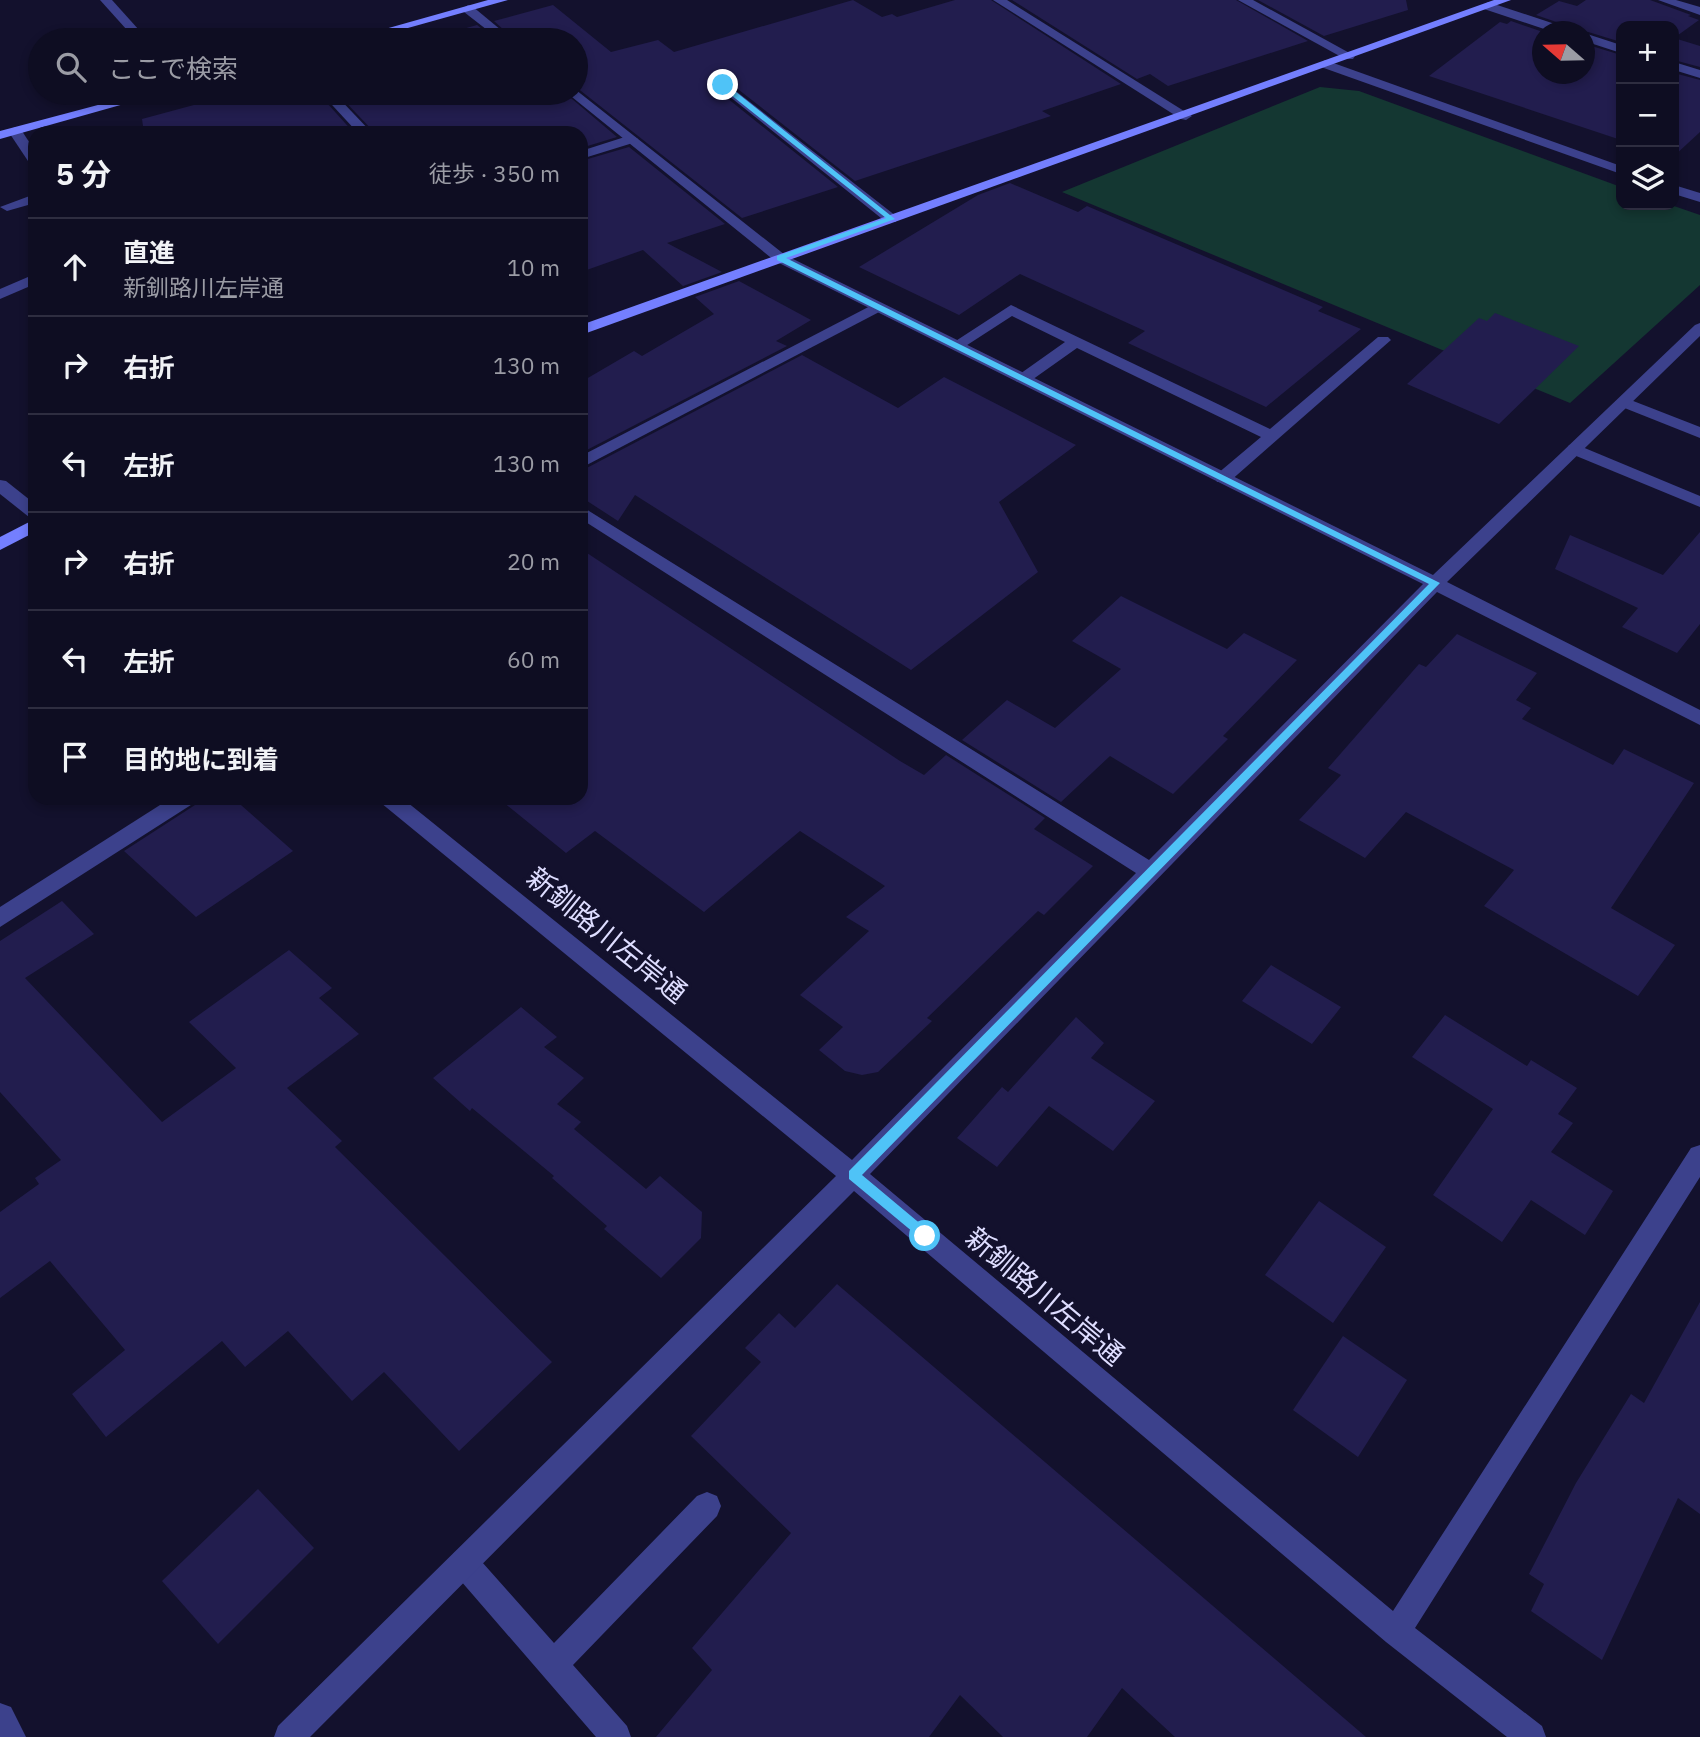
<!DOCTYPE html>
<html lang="ja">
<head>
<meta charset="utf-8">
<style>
  :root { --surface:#0e0d22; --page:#17162a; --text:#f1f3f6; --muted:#9b9ca5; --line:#2e2d40 }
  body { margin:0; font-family:"IBM Plex Sans","Noto Sans JP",sans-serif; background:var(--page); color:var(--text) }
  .controls { position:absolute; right:21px; top:21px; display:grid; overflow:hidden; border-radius:14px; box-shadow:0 4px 10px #0003 }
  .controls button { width:63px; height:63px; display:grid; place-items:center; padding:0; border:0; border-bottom:2px solid var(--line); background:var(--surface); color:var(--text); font:35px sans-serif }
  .compass { position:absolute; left:1532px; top:21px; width:63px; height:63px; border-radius:50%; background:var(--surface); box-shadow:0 4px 10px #0003; rotate:290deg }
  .stop { position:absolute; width:21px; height:21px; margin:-16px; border:5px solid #4fc3f7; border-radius:50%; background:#fff }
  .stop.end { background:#4fc3f7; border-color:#fff; box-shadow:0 2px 7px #0008 }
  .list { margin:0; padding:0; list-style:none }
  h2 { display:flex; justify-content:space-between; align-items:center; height:91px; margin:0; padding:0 28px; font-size:30px }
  h2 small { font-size:23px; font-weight:400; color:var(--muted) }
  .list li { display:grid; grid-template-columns:46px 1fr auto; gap:21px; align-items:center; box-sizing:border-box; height:98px; padding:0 28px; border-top:2px solid var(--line) }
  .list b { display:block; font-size:26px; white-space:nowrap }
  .list p { margin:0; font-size:23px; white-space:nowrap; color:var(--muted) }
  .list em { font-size:23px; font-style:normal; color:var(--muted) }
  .icon { flex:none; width:38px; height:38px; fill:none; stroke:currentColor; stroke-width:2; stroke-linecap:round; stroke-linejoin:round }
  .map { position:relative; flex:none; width:1700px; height:1737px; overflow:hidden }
  .search { position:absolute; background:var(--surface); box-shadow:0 4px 10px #0003; left:28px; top:28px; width:560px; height:77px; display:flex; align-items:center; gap:18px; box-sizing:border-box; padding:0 24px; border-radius:38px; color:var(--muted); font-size:26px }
  .panel { position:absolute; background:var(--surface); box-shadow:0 4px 10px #0003; left:28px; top:126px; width:560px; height:679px; border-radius:21px }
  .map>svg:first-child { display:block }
  .green { fill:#143732 }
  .building { fill:#221d4e }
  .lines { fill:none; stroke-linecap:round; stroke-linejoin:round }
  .lane { fill:#3c418c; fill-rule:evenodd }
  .street { fill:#3c418c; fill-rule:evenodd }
  .secondary { fill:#747fff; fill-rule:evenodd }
  .route { fill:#4fc3f7 }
  .labels { text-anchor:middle; stroke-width:7; stroke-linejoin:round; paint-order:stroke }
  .near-street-label { font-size:28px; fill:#deddff; stroke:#13112d }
</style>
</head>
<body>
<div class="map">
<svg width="1700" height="1737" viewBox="0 0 1700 1737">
  <rect width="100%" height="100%" fill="#13112d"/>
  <polygon class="green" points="1320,87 1359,91 1621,187 1621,205 1671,205 1700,215 1700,285 1570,403 1062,192"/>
  <g class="building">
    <polygon points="853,0 882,17 892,14 897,17 955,0 991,0 1121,84 1042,111 1051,116 855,181 725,79 718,79 717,90 838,187 742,218 576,87 576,40 515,40 494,21 553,5 611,52 658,40 674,52"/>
    <polygon points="1012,0 1236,0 1308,41 1168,86 1150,74 1137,79"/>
    <polygon points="1258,0 1406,0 1408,10 1324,36"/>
    <polygon points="1586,0 1650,0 1691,15 1688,16 1699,20 1674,38 1700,46 1700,67 1674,60 1674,26 1621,26 1621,42 1585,31 1574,32 1571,27 1536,15 1559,1 1577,6"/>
    <polygon points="1511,21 1543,32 1543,74 1585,74 1585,44 1621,55 1621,140 1429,76 1500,22 1507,24"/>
    <polygon points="477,25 496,40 403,40 442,30 452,32"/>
    <polygon points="1674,73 1700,80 1700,132 1674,156"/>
    <polygon points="212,93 318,93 354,133 144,133 142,119 216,99"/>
    <polygon points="337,93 565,93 617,137 581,148 581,133 375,133"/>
    <polygon points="629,147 725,224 667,243 722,272 683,286 643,250 581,272 581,161"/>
    <polygon points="1010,183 1078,212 1087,206 1323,307 1318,311 1361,329 1266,407 1128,343 1145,331 1020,274 959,315 859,267 978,195"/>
    <polygon points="739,281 811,320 776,341 787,346 581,453 581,382 634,351 642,356 714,314 695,297"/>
    <polygon points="1495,313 1579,346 1499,424 1407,384 1479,318 1487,321"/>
    <polygon points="802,355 898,408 944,377 1076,445 999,502 1038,572 911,670 635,495 618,521 581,497 581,471"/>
    <polygon points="1700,532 1700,624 1677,653 1622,627 1638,608 1555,569 1570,535 1663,575"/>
    <polygon points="581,549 900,761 924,775 946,755 1045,818 1034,829 1093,866 1044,915 1038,911 927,1018 932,1021 878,1072 862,1075 845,1071 819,1050 843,1027 800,995 869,931 846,917 885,886 800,831 704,912 595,831 566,853 498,798 581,798"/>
    <polygon points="1121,596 1227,649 1244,633 1297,660 1223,736 1228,739 1173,794 1110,756 1061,802 962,740 1007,700 1055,728 1121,669 1072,641"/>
    <polygon points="1457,634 1537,673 1516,700 1531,708 1522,719 1613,765 1624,749 1694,783 1611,908 1675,945 1638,996 1484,906 1514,870 1406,812 1365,858 1299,820 1341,775 1328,768 1419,664 1426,667"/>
    <polygon points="233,798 293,851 196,917 124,851 195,805 201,798"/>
    <polygon points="62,901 94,934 25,978 162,1122 236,1068 189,1022 289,950 332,988 319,998 359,1034 287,1088 342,1141 335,1147 552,1362 459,1451 384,1372 352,1401 288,1331 245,1367 222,1341 106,1437 72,1394 125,1350 50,1261 0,1298 0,1212 39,1184 35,1178 61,1160 0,1092 0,941"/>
    <polygon points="1271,965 1341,1007 1312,1044 1242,1001"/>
    <polygon points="521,1007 557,1037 544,1047 584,1078 557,1104 581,1122 574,1129 646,1189 660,1176 702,1212 701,1238 661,1278 604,1229 607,1226 552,1178 554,1176 472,1108 470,1111 433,1078"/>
    <polygon points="1445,1015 1527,1066 1531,1060 1577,1088 1558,1114 1573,1123 1551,1152 1613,1191 1585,1235 1531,1200 1502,1242 1433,1195 1493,1109 1412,1057"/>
    <polygon points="1076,1017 1104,1043 1091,1058 1155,1101 1113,1151 1049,1106 997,1167 957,1138 1002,1087 1008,1092"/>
    <polygon points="1319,1201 1386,1247 1333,1323 1265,1275"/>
    <polygon points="837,1284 1366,1737 1175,1737 1122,1688 1087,1737 1003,1737 960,1695 929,1737 656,1737 712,1670 692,1648 791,1533 691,1436 761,1362 745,1348 779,1313 795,1328"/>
    <polygon points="1700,1302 1700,1514 1678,1498 1602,1660 1531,1611 1544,1584 1529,1574 1576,1483 1631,1394 1644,1403"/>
    <polygon points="1343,1336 1407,1380 1358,1457 1293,1410"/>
    <polygon points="258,1489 314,1548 218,1644 162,1581"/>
  </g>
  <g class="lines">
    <g class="lane">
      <polygon points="100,0 112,0 148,40 136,40"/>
      <polygon points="321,93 334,93 372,133 358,133"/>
      <polygon points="15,127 20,128 35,151 35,165 30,164 8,131"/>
      <polygon points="631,135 638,139 636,142 581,159 581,151"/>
      <polygon points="35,194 35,203 7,211 0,207"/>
      <polygon points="35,274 35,284 0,299 0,289"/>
      <polygon points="878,302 883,304 886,307 883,310 581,468 581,456"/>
      <polygon points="1011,305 1270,429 1378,337 1388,337 1391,340 1229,482 1217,482 1215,478 1217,474 1261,437 1077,348 1029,382 1017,382 1015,379 1017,376 1065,342 1012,316 961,349 956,351 948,346"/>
      <polygon points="1623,397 1700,427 1700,438 1617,405 1615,402"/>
      <polygon points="1575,444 1700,496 1700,507 1569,453 1567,449 1569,445"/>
      <polygon points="171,798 197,798 194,803 0,927 0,907"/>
      <polygon points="707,1492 717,1496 721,1506 717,1516 573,1665 627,1726 631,1737 596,1737 454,1573 450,1563 454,1553 464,1549 474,1553 554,1643 697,1496"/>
    </g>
    <g class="street">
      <polygon points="993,0 1007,0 1192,116 1186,120 1181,119"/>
      <polygon points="1238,0 1253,0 1355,56 1353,59 1345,59"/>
      <polygon points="1658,0 1676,0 1700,7 1700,15"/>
      <polygon points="1488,2 1570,29 1572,32 1553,32 1484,9 1482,6"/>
      <polygon points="468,5 472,6 513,40 500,40 464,12 462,9"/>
      <polygon points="1584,33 1621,45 1621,53 1584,41"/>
      <polygon points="1325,60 1621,166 1621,174 1321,67 1319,64"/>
      <polygon points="1674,62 1700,70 1700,78 1674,70"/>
      <polygon points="723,81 896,216 896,222 886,222 719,88 719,82"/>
      <polygon points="576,90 785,255 1433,575 1695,325 1700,323 1700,336 1447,582 1700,710 1700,725 1437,592 870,1174 1393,1611 1691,1148 1700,1145 1700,1177 1415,1628 1542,1726 1546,1737 1507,1737 1386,1642 854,1191 310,1737 274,1737 278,1726 836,1176 381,803 378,798 402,798 852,1160 1136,873 581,519 581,506 1149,860 1423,584 775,261 567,93 576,93"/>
      <polygon points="1674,185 1700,193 1700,202 1674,194"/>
      <polygon points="0,480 6,481 35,504 35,518 29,517 0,494"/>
      <polygon points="0,1703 11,1707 26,1737 0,1737"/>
    </g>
    <g class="secondary">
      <polygon points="488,0 508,0 365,40 346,40"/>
      <polygon points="1494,0 1511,0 581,335 581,325"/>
      <polygon points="143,93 163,93 0,139 0,131"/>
      <polygon points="35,519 35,532 0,550 0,537"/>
    </g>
  </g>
  <polygon class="route" points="721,84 726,84 895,219 786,258 1440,583 862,1175 929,1231 931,1236 925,1242 849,1179 849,1171 1429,584 777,260 777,256 886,218 721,87"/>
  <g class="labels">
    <g class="near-street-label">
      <text transform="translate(607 935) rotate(39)" y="10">新釧路川左岸通</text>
      <text transform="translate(1045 1296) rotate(40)" y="10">新釧路川左岸通</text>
    </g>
  </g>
</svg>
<div class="controls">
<button>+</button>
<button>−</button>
<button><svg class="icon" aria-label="layers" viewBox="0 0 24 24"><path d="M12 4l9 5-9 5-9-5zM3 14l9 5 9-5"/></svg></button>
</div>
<svg class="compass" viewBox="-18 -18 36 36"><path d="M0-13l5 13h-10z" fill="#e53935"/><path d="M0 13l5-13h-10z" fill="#9b9ca5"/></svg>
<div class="stop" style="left:925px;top:1236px"></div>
<div class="stop end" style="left:723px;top:85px"></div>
<div class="search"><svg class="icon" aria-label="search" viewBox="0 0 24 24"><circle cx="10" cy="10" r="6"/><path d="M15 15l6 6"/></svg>ここで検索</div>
<section class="panel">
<h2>5 分<small>徒歩 · 350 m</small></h2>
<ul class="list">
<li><svg class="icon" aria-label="ahead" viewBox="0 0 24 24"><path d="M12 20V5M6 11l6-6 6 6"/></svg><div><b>直進</b><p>新釧路川左岸通</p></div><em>10 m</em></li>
<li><svg class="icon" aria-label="right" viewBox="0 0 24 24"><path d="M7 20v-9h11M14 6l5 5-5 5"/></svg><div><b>右折</b></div><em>130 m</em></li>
<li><svg class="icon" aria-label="left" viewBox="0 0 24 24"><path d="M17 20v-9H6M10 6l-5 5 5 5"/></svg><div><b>左折</b></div><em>130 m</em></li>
<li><svg class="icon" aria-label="right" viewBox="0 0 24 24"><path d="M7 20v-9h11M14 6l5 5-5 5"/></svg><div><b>右折</b></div><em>20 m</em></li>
<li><svg class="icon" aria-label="left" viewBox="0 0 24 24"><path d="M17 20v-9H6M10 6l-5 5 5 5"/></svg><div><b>左折</b></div><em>60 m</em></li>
<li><svg class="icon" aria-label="arrive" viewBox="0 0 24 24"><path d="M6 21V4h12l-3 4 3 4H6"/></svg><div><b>目的地に到着</b></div></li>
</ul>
</section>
</div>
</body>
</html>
